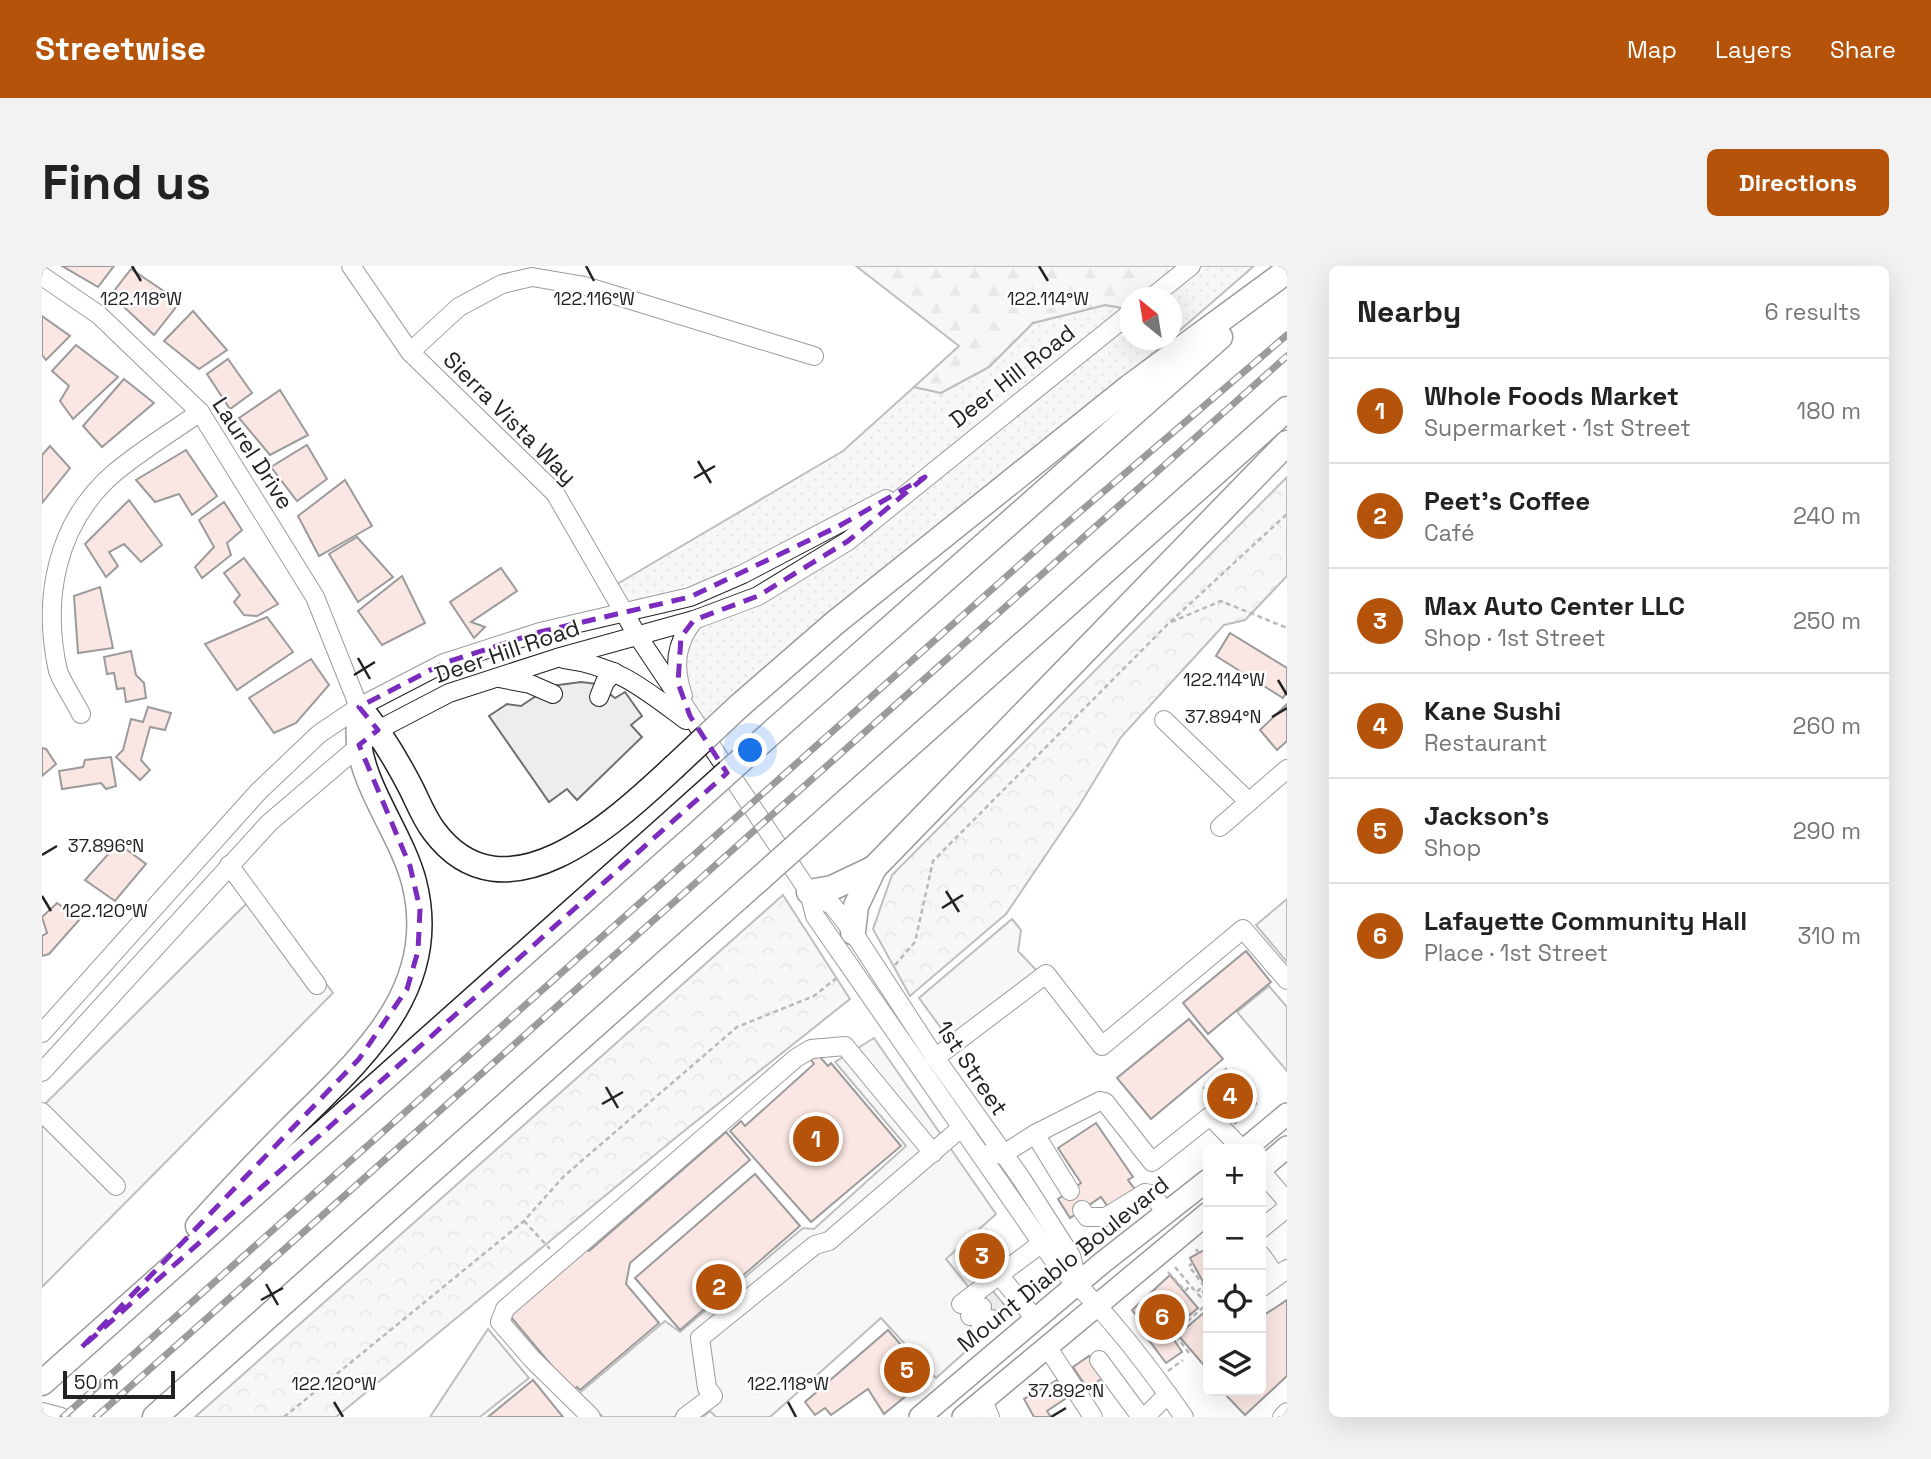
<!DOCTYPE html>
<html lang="en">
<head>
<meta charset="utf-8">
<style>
  :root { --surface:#fff; --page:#f2f2f2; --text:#222; --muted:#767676; --line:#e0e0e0; --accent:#b45309 }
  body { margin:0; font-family:"Space Grotesk",sans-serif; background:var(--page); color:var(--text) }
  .controls { position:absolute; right:21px; bottom:21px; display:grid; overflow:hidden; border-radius:10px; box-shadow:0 7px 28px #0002 }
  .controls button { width:63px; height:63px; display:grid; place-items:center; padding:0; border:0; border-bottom:2px solid var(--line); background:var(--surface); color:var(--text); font:35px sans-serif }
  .compass { position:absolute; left:1077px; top:21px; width:63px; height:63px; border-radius:50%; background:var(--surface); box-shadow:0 7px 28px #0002; rotate:330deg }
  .scale { position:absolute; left:21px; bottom:18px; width:112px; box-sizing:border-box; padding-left:7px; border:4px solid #222; border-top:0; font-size:19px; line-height:24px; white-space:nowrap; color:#222; -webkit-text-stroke:5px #fff; paint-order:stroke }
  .you { position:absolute; left:709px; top:485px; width:24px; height:24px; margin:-18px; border:5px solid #fff; border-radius:50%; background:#1a73e8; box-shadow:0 0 0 10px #1a73e833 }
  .badge { display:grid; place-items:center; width:46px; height:46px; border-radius:50%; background:var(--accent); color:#fff; font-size:23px; font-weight:700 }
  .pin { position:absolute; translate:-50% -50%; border:4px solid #fff; box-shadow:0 2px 7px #0006 }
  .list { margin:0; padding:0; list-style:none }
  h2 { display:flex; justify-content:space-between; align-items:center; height:91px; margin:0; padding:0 28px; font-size:30px }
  h2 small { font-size:23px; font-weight:400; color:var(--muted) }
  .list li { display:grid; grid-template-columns:46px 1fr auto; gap:21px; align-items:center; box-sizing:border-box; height:105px; padding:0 28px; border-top:2px solid var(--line) }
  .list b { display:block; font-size:26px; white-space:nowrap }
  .list p { margin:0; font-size:23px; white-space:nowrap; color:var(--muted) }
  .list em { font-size:23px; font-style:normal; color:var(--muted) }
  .icon { flex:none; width:38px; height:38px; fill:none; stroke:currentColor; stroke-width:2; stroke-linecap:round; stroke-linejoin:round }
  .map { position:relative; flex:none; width:1245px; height:1151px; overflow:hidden; border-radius:10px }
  header { display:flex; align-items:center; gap:42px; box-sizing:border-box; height:98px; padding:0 35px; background:var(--accent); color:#fff }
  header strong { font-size:33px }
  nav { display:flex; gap:38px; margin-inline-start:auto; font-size:24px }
  .intro { display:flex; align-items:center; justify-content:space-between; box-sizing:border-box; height:168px; padding:0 42px }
  h1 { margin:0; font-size:49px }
  .button { padding:18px 32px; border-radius:10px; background:var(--accent); color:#fff; font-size:24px; font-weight:700 }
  main { display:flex; gap:42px; padding:0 42px }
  aside { flex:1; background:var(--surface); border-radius:10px; box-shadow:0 7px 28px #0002 }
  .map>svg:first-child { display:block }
  .grass { fill:url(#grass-dots); stroke:#6f6f6f; stroke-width:2 }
  .forest { fill:url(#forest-firs); stroke:#6f6f6f; stroke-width:2 }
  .park { fill:url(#park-crowns); stroke:#6f6f6f; stroke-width:2 }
  .parking { fill:#ededed; stroke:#6f6f6f; stroke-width:2 }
  .building { fill:#f3c9c0; stroke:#222; stroke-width:2 }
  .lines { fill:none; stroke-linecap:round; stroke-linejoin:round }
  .minor-tunnel { stroke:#d3d3d3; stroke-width:18; stroke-dasharray:18 9; stroke-linecap:butt }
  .minor-casing { stroke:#222; stroke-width:20 }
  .major-casing { stroke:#222; stroke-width:24 }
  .highway-casing { stroke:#222; stroke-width:27 }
  .path { stroke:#646464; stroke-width:2.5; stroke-dasharray:5 3.5; stroke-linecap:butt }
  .minor { stroke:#fff; stroke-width:18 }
  .major { stroke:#fff; stroke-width:21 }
  .highway { stroke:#fff; stroke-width:24 }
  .rail-casing { stroke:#222; stroke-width:7 }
  .rail { stroke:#fff; stroke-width:4.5; stroke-dasharray:13; stroke-linecap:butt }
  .highway-bridge-casing { stroke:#222; stroke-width:27; stroke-linecap:butt }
  .highway-bridge { stroke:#fff; stroke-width:24 }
  .marked { fill:none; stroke:#7b2cbf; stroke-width:5; stroke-dasharray:14 9; stroke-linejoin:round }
  .ticks { fill:none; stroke:#222; stroke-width:2.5 }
  .labels { text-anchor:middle; stroke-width:5; stroke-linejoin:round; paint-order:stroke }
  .street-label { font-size:23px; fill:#222; stroke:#fff }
  .ticks-label { font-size:18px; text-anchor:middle; fill:#222; stroke:#fff; stroke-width:5; stroke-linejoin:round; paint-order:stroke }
</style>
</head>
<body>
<header>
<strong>Streetwise</strong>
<nav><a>Map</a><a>Layers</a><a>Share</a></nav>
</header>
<div class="intro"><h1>Find us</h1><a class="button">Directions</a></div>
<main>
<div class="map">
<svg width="1245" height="1151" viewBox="0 0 1245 1151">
  <defs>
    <pattern id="grass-dots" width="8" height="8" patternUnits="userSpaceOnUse" patternTransform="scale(1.75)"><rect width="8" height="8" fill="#eee"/><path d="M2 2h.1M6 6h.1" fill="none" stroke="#ccc" stroke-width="1.8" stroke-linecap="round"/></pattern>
    <pattern id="forest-firs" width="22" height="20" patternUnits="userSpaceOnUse" patternTransform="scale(1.75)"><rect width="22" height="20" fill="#eee"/><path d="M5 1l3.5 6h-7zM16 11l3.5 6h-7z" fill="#ccc"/></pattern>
    <pattern id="park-crowns" width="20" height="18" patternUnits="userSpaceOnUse" patternTransform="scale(1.75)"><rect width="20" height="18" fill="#eee"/><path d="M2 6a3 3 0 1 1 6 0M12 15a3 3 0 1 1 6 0" fill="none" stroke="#ccc"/></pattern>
  </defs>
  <rect width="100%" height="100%" fill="#fff"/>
  <g class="grass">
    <polygon points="1149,0 1212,0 1130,71 1129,32 1109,32"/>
    <polygon points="1063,39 1087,43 1087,74 1127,74 656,463 648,450 639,371 716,330 879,214 701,308 583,345 570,321 801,185 872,121 899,127 947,101 991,57"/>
  </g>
  <polygon class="forest" points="814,0 1149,0 1109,31 1087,32 1087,43 1063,39 991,57 947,101 899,127 872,121 917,80"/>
  <g class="park">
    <polygon points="1245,211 1245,310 1203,354 1182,359 1079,471 1037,540 964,648 868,730 831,663 850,609"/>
    <polygon points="741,629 808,733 637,869 294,1151 153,1151"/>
  </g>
  <g class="parking">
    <polygon points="539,416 555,418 573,432 583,426 600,450 589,459 600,471 535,534 525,523 507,536 447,450 465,438 479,440 509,420"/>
    <polygon points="216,626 291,727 0,1021 0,841"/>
    <polygon points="1245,633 1245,696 1214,659"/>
    <polygon points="970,653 979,664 976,685 995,705 918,769 904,769 877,732"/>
    <polygon points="1227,720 1245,741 1245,805 1195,746"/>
    <polygon points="832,772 954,948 904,993 930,1025 951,1061 894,1112 839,1052 728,1151 674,1151 668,1145 661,1151 561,1151 535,1129 623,1055 638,1066 761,962 772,963 864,880 793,796"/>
    <polygon points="446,1063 487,1112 438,1151 388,1151"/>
  </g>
  <g class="building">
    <polygon points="20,0 72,0 56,21"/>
    <polygon points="89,3 138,36 112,69 69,29"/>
    <polygon points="151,45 185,84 157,103 122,75"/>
    <polygon points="0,50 28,70 4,94 0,89"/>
    <polygon points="34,79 76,111 31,153 18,135 27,120 10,105"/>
    <polygon points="186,93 210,127 188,143 165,108"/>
    <polygon points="82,113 112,137 60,181 41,160"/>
    <polygon points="238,124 266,169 228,189 197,152"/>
    <polygon points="265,179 285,213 255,235 229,201"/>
    <polygon points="8,180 28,202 0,237 0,189"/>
    <polygon points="144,184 175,230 150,249 137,228 113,236 94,214"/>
    <polygon points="303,214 330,260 277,290 256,250"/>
    <polygon points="87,234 120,279 99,296 82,278 67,286 76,300 64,311 43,278"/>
    <polygon points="182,236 200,264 185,277 189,289 160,312 153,301 172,281 157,254"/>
    <polygon points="315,271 351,311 316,336 287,288"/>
    <polygon points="202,292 236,338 215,350 202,349 192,336 198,329 182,307"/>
    <polygon points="459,302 475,325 429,356 443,361 432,372 408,336"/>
    <polygon points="360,310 383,357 340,379 316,345"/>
    <polygon points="58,321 71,382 36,387 32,330"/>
    <polygon points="225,351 251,386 195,424 163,378"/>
    <polygon points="1188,367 1245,402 1245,425 1241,432 1174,390"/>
    <polygon points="89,385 94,409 102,417 104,432 84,436 82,422 75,423 72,407 65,408 62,391"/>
    <polygon points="269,393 287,419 254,457 232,467 207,432"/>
    <polygon points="1245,438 1245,475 1235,484 1218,464"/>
    <polygon points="106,441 129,447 123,464 108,461 99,494 108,504 98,514 74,491 81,484 89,453 101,456"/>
    <polygon points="0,482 4,483 14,498 0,510"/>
    <polygon points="69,491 74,520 64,523 59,517 20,523 17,505 41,501 43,494"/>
    <polygon points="76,577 104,598 73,635 43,614"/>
    <polygon points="15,637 38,653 7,688 0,690 0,670 5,667 0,651"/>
    <polygon points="1204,685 1229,716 1166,768 1141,737"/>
    <polygon points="1147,753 1181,793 1109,853 1075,812"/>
    <polygon points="777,790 786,800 789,797 859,880 769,956 688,865 699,855 703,860 772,798 768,793"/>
    <polygon points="1184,803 1214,838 1193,857 1162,822"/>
    <polygon points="1054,857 1091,911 1086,914 1095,926 1068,944 1059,931 1028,952 1016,933 1039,917 1016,882"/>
    <polygon points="684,866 708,894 588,997 584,1018 617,1057 538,1124 535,1121 531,1125 468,1050 544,981 547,985"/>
    <polygon points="713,908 758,960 638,1064 593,1012"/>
    <polygon points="944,964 963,980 936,1016 916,1001"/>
    <polygon points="1166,982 1166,1032 1161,1026 1165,1023 1148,992"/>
    <polygon points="1128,1009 1156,1042 1127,1066 1140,1086 1124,1097 1097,1061 1101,1058 1090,1044"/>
    <polygon points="946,1020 967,1045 953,1057 932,1032"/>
    <polygon points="1245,1034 1245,1110 1203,1149 1180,1125 1219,1125 1219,1051"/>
    <polygon points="1166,1043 1166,1104 1136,1069"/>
    <polygon points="846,1064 887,1111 842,1148 826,1123 789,1149 783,1142 773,1149 763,1136"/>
    <polygon points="1047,1090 1061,1112 1045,1122 1031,1101"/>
    <polygon points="491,1114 521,1151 446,1151"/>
    <polygon points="1015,1114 1026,1131 1005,1145 1009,1151 992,1151 982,1133"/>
  </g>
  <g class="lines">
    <g class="minor-tunnel">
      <polyline points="940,1041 954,1029"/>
      <polyline points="950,1053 964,1042"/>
    </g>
    <defs>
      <g id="minor">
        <path d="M309,0L368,86L513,227L595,369L767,626L773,650L1015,999C1063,1043 1104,1097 1142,1151"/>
        <polyline points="0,10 57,49 158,146 273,331 317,441"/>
        <polyline points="1109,32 1149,0"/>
        <polyline points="368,86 417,41 460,18 490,11 543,20 772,90"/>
        <path d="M522,393C576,400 602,423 644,454"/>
        <polyline points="457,412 488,418 511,428"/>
        <path d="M641,430C631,401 633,378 652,354"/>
        <polyline points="557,431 563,416 572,406"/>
        <path d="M39,448C32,434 22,420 16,405C0,333 14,258 71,208C98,185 130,166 158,146"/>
        <polyline points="1122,454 1207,536"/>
        <polyline points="1178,561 1245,503"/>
        <polyline points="187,599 275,719"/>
        <polyline points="767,626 791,640 811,666 892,790 979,912 1029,990 1037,1019"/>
        <polyline points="0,767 216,526 277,468 317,441 402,397 498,366 648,331 701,308 844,233"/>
        <polyline points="893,792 1004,708 1060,780 1201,663 1245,714"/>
        <polyline points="0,806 227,557 336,464 407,427 515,392 652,354 716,330 806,275 1087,48"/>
        <polyline points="0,846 74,920"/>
        <polyline points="993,868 1028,925"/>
        <polyline points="950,886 960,889 993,868 1058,835 1063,836 1110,896 1168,850 1200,883"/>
        <polyline points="1219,905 1243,933 1245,942 1219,963"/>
        <polyline points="1040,944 1045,951 1064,951 1103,927 1109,928 1125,947"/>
        <polyline points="1219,989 1234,1010"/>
        <polyline points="1219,1022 1245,1003"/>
        <polyline points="919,1038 957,1009"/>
        <polyline points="928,1050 940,1041"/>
        <polyline points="994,1054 957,1009 1000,977"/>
        <polyline points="938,1063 950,1053"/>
        <polyline points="1006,1082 1051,1151"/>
        <polyline points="1057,1094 1099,1151"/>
        <polyline points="941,1135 948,1151"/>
        <polyline points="0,1146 19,1151"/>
        <polyline points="549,1151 490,1093 458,1056 463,1043 754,792 769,783 803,780 891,887"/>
        <polyline points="643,1151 671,1130 665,1122 658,1072 773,979 787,975 919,862"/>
        <polyline points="1103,1151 1126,1128"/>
        <polyline points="1240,1151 1245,1146"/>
      </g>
      <g id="major">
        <polyline points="1203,883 1245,848"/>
        <polyline points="1219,903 1245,881"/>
        <polyline points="878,1151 1060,997 1166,914"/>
        <polyline points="921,1151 1166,947"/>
      </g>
      <g id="highway">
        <path d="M317,441C338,466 354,493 369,522C376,536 382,552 392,565C463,660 574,555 632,501"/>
        <polyline points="696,441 794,356 1086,122 1245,5"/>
        <polyline points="736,461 1178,71"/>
        <polyline points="790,548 1245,143"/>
        <polyline points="767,626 790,622 832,602"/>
        <polyline points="811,666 814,640 832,602 1245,177"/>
        <path d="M156,960C186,927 216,895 248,863C317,794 400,725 372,616C360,570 323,524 317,478C316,466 317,453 317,441"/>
        <polyline points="0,1117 637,550"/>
        <polyline points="113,1151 696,632"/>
      </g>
    </defs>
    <use href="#minor" class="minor-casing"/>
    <use href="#major" class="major-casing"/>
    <use href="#highway" class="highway-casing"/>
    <g class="path">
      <polyline points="1129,356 1179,335 1245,362"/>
      <polyline points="853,699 873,676 891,595 1126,358 1245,248"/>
      <polyline points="482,955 508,983"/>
      <polyline points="1154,983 1157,987"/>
      <polyline points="1151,997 1147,1000 1162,1020 1154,1026 1165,1038"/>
      <polyline points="1133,1001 1153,1025"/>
      <polyline points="1126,1006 1143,1025 1148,1020"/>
      <polyline points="1147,1087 1132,1067 1165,1038"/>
      <polyline points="1126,1105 1141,1094"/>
      <polyline points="242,1151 482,955 521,911 695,761 772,730 797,710"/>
    </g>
    <use href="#minor" class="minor"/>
    <use href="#major" class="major"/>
    <use href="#highway" class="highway"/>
    <defs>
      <g id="rail">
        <polyline points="21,1151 1012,268 1245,69"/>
        <polyline points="54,1151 1245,90"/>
      </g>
    </defs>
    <use href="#rail" class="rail-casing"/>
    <use href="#rail" class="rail"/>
    <defs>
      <g id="highway-bridge">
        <polyline points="632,501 696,441"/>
        <polyline points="637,550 736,461"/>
        <polyline points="696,632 790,548"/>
      </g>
    </defs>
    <use href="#highway-bridge" class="highway-bridge-casing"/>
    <use href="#highway-bridge" class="highway-bridge"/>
  </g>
  <path d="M0 0H1245V1151H0ZM883,211L806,275L716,330L652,354L639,371L636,417L648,450L685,507L39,1082L317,793L365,723L376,685L378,643L368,600L317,479L336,464L317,441L402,397L498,366L648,331L797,260Z" fill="#fff" fill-opacity=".55" fill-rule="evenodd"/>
  <path class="marked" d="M883,211L806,275L716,330L652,354L639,371L636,417L648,450L685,507L39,1082L317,793L365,723L376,685L378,643L368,600L317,479L336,464L317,441L402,397L498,366L648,331L797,260Z"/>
  <path class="ticks" d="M90,0L99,15M544,0L552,15M997,0L1006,15M656,195L669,217M652,212L673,200M316,392L328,413M312,409L333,396M1236,414L1245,429M1230,451L1245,442M0,589L15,580M904,625L917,646M0,630L9,645M900,642L921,629M564,821L576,842M560,838L581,826M224,1018L236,1039M219,1034L241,1022M292,1136L301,1151M746,1136L754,1151M1009,1151L1024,1142"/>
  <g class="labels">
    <g class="street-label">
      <text transform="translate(970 110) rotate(-38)" y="8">Deer Hill Road</text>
      <text transform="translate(468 152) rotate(45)" y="8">Sierra Vista Way</text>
      <text transform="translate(211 187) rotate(57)" y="8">Laurel Drive</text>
      <text transform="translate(465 385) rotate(-19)" y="8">Deer Hill Road</text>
      <text transform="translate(930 802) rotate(56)" y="8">1st Street</text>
      <text transform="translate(1021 998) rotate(-39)" y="8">Mount Diablo Boulevard</text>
    </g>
  </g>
  <g class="ticks-label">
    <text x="99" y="39">122.118°W</text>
    <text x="552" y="39">122.116°W</text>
    <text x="1006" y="39">122.114°W</text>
    <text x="1182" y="420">122.114°W</text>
    <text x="1181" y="457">37.894°N</text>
    <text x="64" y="586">37.896°N</text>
    <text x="63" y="651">122.120°W</text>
    <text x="292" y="1124">122.120°W</text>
    <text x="746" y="1124">122.118°W</text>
    <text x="1024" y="1131">37.892°N</text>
  </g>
</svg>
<div class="controls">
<button>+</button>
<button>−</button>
<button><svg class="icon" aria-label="locate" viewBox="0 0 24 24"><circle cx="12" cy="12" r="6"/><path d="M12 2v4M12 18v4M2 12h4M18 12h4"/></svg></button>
<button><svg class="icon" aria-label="layers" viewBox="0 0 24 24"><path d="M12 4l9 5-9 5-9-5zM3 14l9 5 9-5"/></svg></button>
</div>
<svg class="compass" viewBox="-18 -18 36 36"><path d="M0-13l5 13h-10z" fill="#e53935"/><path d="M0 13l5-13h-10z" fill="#767676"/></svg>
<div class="scale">50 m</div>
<div class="you"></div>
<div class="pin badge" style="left:774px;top:873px">1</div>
<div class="pin badge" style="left:677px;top:1021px">2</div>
<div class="pin badge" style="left:940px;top:990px">3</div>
<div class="pin badge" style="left:1188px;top:830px">4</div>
<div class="pin badge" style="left:865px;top:1104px">5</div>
<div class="pin badge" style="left:1120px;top:1051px">6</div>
</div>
<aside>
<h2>Nearby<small>6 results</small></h2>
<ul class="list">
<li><span class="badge">1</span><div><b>Whole Foods Market</b><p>Supermarket · 1st Street</p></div><em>180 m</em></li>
<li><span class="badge">2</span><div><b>Peet's Coffee</b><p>Café</p></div><em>240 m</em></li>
<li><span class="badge">3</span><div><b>Max Auto Center LLC</b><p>Shop · 1st Street</p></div><em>250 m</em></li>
<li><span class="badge">4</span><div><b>Kane Sushi</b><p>Restaurant</p></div><em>260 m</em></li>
<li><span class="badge">5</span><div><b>Jackson's</b><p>Shop</p></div><em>290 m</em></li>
<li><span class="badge">6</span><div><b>Lafayette Community Hall</b><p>Place · 1st Street</p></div><em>310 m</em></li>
</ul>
</aside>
</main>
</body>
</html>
